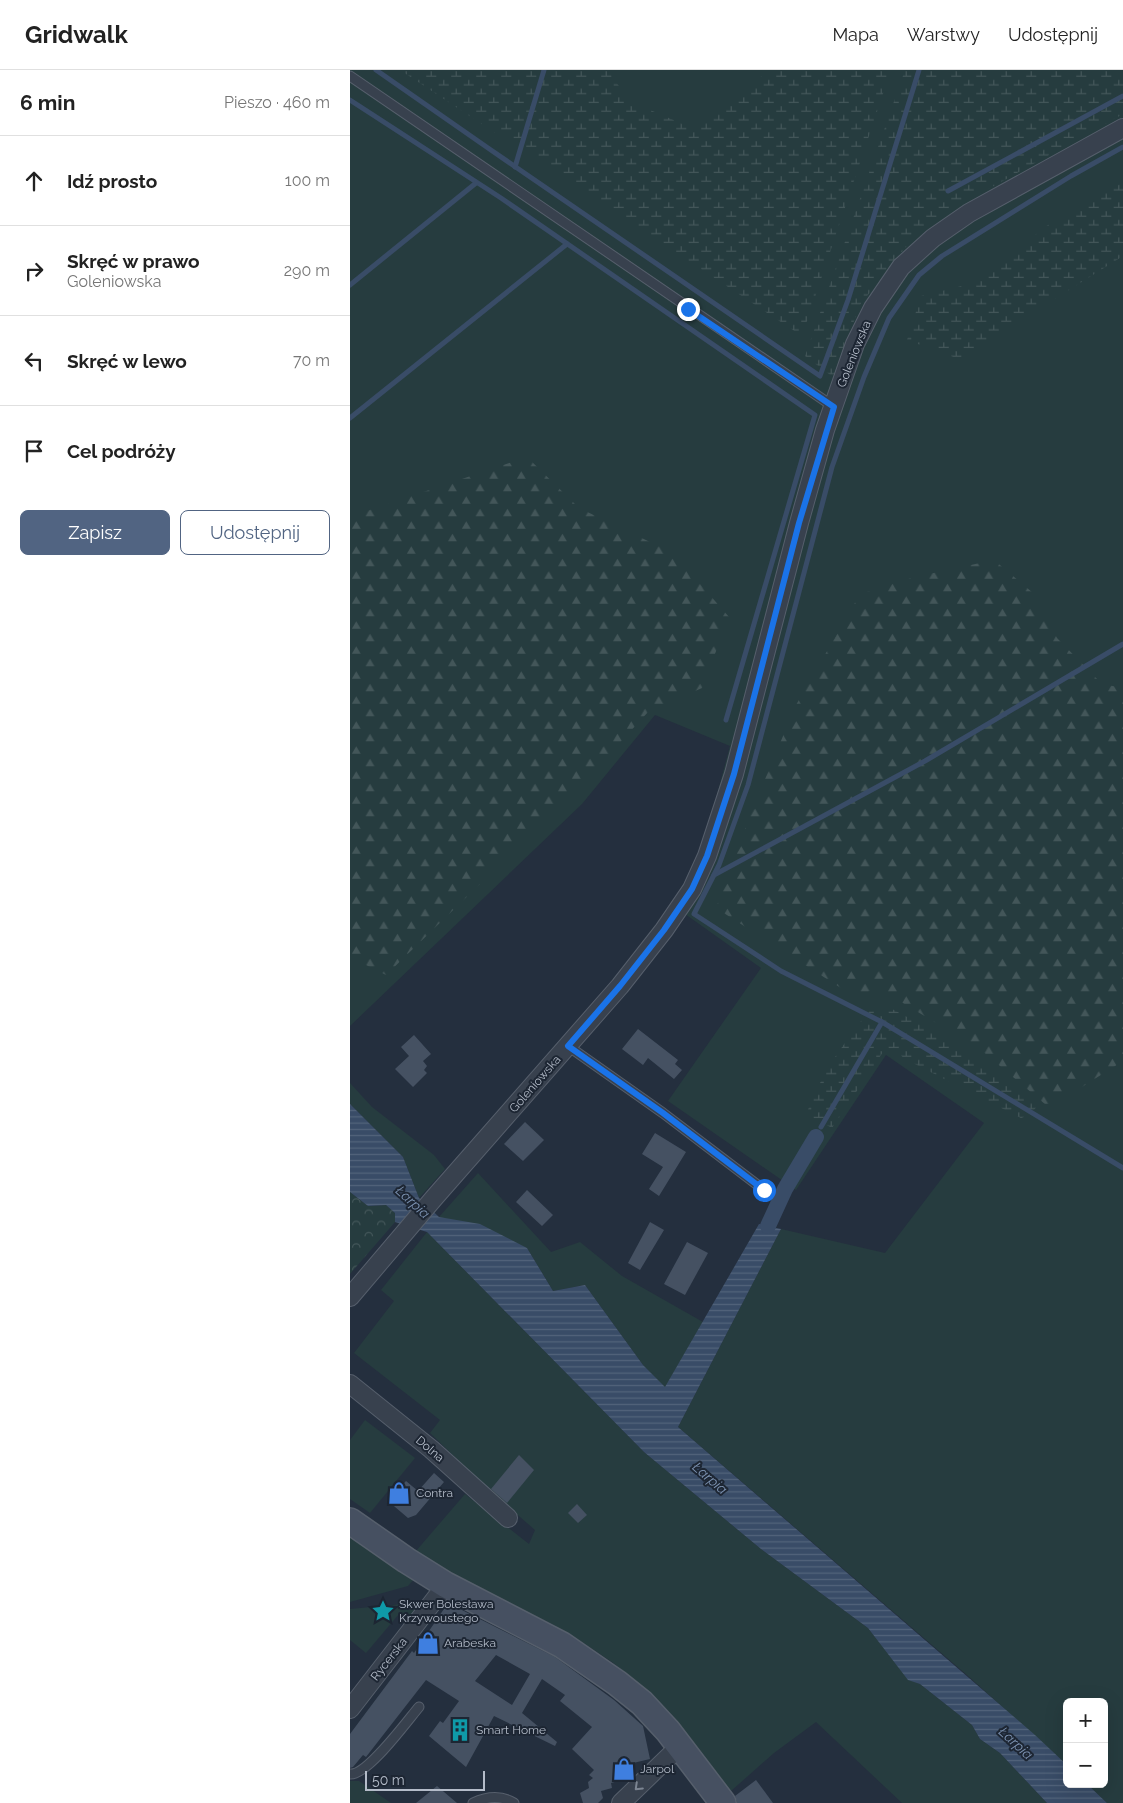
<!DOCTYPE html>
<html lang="pl">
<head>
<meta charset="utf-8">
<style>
  :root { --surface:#fff; --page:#f2f2f2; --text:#222; --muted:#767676; --line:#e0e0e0; --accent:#516482 }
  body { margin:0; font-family:Raleway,sans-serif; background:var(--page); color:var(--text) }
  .controls { position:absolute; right:15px; bottom:15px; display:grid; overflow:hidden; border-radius:8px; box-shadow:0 5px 20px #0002 }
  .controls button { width:45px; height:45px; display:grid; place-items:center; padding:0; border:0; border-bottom:1px solid var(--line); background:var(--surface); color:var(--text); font:25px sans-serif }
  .scale { position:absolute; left:15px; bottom:12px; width:120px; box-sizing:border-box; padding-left:5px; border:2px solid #b4bcc9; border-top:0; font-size:14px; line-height:18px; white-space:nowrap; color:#b4bcc9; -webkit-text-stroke:4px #1d2633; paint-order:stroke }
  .stop { position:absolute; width:15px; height:15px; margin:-11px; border:4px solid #1a73e8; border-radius:50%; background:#fff }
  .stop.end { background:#1a73e8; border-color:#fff; box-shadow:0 1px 5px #0008 }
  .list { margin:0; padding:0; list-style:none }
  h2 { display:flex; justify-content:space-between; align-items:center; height:65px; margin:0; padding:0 20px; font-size:21px }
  h2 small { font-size:16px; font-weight:400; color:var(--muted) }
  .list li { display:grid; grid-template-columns:32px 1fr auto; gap:15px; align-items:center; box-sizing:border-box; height:90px; padding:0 20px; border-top:1px solid var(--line) }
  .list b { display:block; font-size:19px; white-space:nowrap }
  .list p { margin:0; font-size:16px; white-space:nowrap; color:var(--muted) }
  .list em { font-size:16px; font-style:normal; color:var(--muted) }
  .actions { display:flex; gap:10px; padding:15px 20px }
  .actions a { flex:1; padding:11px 0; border:1px solid var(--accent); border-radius:8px; text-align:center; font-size:18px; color:var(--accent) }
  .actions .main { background:var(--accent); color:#fff }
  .icon { flex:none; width:28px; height:28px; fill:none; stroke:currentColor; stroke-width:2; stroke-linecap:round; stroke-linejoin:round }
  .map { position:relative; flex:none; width:773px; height:1733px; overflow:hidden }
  header { display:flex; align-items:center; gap:30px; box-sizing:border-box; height:70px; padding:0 25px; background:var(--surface); border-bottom:1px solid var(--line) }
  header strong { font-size:24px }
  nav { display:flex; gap:28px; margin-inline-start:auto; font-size:18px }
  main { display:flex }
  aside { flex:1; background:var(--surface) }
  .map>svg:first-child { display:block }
  .green { fill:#263c3f }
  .forest { fill:url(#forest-firs) }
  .wetland { fill:url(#wetland-marsh) }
  .park { fill:url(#park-crowns) }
  .water { fill:url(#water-rules) }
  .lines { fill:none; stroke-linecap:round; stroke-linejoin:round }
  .stream { stroke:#394c67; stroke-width:5 }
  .canal { stroke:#394c67; stroke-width:16 }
  .building { fill:#455162; fill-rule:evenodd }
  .lane-casing { stroke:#565f6c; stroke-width:11 }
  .street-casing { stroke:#565f6c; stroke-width:20 }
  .secondary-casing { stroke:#565f6c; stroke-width:28 }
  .lane { stroke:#38414e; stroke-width:9 }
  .street { stroke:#38414e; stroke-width:18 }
  .secondary { stroke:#465061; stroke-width:25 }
  .oneway { stroke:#7c8592 }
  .route { stroke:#1a73e8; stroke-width:6 }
  .labels { text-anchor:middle; stroke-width:4; stroke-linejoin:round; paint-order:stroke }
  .street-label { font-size:12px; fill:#b4bcc9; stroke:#1d2633 }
  .poi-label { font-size:12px; fill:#b4bcc9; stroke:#1d2633; text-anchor:start }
  .water-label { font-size:14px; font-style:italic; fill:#7c92b1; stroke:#1d2633 }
</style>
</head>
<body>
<header>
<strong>Gridwalk</strong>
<nav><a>Mapa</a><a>Warstwy</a><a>Udostępnij</a></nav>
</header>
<main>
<aside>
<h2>6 min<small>Pieszo · 460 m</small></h2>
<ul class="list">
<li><svg class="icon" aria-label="ahead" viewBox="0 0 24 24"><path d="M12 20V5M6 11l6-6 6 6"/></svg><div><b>Idź prosto</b></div><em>100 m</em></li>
<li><svg class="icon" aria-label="right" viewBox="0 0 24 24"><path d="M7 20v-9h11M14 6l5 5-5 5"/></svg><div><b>Skręć w prawo</b><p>Goleniowska</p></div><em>290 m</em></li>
<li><svg class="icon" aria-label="left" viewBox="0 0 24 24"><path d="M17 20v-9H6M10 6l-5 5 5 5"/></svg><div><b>Skręć w lewo</b></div><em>70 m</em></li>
<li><svg class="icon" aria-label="arrive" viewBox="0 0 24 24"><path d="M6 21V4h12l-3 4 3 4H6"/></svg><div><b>Cel podróży</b></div></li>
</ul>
<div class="actions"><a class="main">Zapisz</a><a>Udostępnij</a></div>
</aside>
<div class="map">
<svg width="773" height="1733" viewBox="0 0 773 1733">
  <defs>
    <pattern id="forest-firs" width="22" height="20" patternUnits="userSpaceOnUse" patternTransform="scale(1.25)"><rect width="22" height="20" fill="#263c3f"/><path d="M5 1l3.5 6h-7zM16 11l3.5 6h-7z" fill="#435659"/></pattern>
    <pattern id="wetland-marsh" width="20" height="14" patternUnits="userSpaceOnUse" patternTransform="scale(1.25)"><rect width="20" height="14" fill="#263c3f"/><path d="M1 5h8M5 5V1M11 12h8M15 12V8" fill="none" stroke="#435659"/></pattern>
    <pattern id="park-crowns" width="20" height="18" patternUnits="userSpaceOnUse" patternTransform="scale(1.25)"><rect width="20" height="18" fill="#263c3f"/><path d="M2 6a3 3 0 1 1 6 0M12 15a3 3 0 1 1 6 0" fill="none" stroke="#435659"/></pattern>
    <pattern id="water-rules" width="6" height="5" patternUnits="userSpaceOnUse" patternTransform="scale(1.25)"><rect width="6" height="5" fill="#394c67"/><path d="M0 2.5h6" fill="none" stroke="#53647b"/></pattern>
  </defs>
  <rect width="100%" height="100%" fill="#242f3e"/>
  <g class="green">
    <polygon points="0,0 773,0 773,1733 757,1733 737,1714 754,1714 754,1632 717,1632 717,1695 617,1605 328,1357 431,1159 535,1183 634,1053 536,985 446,1120 318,1031 411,898 335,844 380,676 305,645 232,734 0,956"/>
    <polygon points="0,1013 22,1037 84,1085 95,1099 69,1128 53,1087 0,1034"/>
    <polygon points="128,1103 201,1182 230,1172 272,1206 353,1252 315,1318 293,1295 235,1215 203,1221 177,1178 89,1147"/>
    <polygon points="77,1162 294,1382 411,1479 518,1558 558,1609 570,1614 622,1655 630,1669 650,1683 697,1733 552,1733 466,1652 424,1683 381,1721 324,1647 302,1624 262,1592 226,1568 200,1553 128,1520 66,1481 115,1424 179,1474 185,1460 140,1421 80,1363 90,1350 4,1283 44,1231 31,1220"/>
    <polygon points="15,1350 65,1388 20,1443 0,1429 0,1370"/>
    <polygon points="0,1461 65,1508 58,1516 0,1532"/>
    <polygon points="64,1533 70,1536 63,1546 49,1544 16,1583 0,1570 0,1539"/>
    <polygon points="0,1711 9,1711 41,1733 0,1733"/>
  </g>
  <g class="forest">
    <polygon points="177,387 229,438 323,483 379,547 352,618 298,642 222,725 36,905 0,887 0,444 11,443"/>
    <polygon points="644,490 683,523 707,568 752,614 773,618 773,991 735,1015 702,1040 631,980 528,918 505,927 366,838 400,745 446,635 510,524 565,507"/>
  </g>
  <g class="wetland">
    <polygon points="50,0 258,0 279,31 347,60 419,0 541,0 452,266"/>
    <polygon points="555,0 773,0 773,44 615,132 559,173 510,235 483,307 455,286"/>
    <polygon points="773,112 773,186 609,289 557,270 571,226 620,214 649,197 693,158"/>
    <path d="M542,939C594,965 642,1000 688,1035L680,1045L671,1048L557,990L543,980L533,982L482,1058L456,1044L476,1000L506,957L520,941Z"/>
  </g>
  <polygon class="park" points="0,1122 18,1136 36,1135 45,1143 45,1152 0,1204"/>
  <polygon class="water" points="0,1034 53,1087 69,1128 89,1147 130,1154 177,1178 203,1221 235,1215 293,1295 315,1317 409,1154 431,1159 328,1357 685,1665 717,1695 717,1714 737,1714 757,1733 697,1733 650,1683 630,1669 622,1655 570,1614 558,1610 518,1558 411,1479 294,1382 77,1162 45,1152 45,1143 36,1135 18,1136 0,1122"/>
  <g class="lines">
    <g class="stream">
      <polyline points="26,0 138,78 470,306 498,230 569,0"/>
      <polyline points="0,30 151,128 465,345 376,650"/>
      <polyline points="165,97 194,0"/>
      <polyline points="598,121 773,26"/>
      <polyline points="0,215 126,113"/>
      <polyline points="0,348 217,174"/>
      <polyline points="364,805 575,691 773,574"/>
      <polyline points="532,952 773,1098"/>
      <polyline points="471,1057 532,952 431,901 344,844 369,795 398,715 482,397 514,307 539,248 569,205 592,186 721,106 773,77"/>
    </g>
    <polyline class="canal" points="418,1156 435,1119 466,1067"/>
  </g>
  <g class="building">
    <polygon points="288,959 328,990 325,994 332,1000 324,1009 298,988 293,995 272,979"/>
    <polygon points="64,965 81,984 73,991 77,996 74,1000 77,1003 63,1017 45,999 59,986 51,977"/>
    <polygon points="175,1052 194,1070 173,1091 154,1074"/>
    <polygon points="305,1063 336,1082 309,1126 299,1119 313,1097 292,1084"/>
    <polygon points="177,1120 203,1145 192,1156 166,1132"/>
    <polygon points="300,1152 314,1160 290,1200 278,1193"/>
    <polygon points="337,1172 358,1183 335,1225 314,1214"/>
    <polygon points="169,1385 184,1400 157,1433 141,1419"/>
    <polygon points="84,1403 94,1412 66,1445 58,1448 38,1431 56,1411 68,1421"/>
    <polygon points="227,1434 237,1445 228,1453 218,1443"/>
    <path d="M98,1533L205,1587L264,1630L293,1656L300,1689L279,1694L280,1700L270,1703L272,1710L261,1713L262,1718L251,1721L253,1728L248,1733H233L230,1723L239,1718L238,1712L243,1708L239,1705L244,1700L222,1679L242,1657L210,1631L215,1625L192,1609L172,1643L207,1672L205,1676L144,1646L116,1697L79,1666L90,1651L93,1653L109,1631L76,1610L16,1687L13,1685L3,1697L0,1698V1664L62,1581L64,1583ZM146,1585L180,1604L162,1635L125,1611Z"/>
    <polygon points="406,1710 423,1733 387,1733 385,1726"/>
    <polygon points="87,1716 107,1733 66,1733"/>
  </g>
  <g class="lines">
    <defs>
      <g id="lane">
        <polyline points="0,6 484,337"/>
        <polyline points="218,976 313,1043 414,1120"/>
        <path d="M0,1704C17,1706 57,1651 69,1637"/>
        <path d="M123,1733C136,1727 151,1725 164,1733"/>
      </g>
      <g id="street">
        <polyline points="0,1227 84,1128 270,916 314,860 342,819 357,786 384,704 449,453 475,360 505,274 523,238 551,197 583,168 619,143 773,58"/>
        <polyline points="0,1314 81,1379 158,1448"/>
        <polyline points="0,1639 96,1515"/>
        <polyline points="271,1733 330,1676"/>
      </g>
      <polyline id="secondary" points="0,1451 56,1490 96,1515 212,1575 267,1613 292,1633 318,1661 373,1733"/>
    </defs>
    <use href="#lane" class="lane-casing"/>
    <use href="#street" class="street-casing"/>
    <use href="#secondary" class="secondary-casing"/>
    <use href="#lane" class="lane"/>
    <use href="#street" class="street"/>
    <use href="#secondary" class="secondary"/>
  </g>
  <defs><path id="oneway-chevron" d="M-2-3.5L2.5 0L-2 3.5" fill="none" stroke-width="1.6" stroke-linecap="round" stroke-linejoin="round" transform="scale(1.25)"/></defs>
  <use class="oneway" href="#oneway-chevron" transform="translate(288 1717) rotate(136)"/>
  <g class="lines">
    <polyline class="route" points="338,239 484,337 449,453 384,704 357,786 342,819 314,860 270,916 218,976 313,1043 414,1120"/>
  </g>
  <defs>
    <symbol id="shop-bare" viewBox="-9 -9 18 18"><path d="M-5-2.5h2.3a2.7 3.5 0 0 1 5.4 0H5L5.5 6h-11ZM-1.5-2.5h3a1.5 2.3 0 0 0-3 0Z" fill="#3f7fe0" stroke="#1d2633" stroke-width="2.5" paint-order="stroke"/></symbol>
    <symbol id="sight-bare" viewBox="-9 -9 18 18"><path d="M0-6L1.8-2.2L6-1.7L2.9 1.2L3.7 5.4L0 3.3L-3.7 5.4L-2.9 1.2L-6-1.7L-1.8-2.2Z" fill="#0f9aa8" stroke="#1d2633" stroke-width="2.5" paint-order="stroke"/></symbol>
    <symbol id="building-bare" viewBox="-9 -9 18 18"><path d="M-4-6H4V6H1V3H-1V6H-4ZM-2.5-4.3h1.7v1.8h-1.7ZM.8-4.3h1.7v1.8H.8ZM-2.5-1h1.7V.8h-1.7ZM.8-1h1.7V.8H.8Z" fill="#0f9aa8" stroke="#1d2633" stroke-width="2.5" paint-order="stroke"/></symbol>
  </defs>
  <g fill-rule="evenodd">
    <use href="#shop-bare" x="33" y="1407" width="32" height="32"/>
    <use href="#sight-bare" x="17" y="1525" width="32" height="32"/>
    <use href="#shop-bare" x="62" y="1557" width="32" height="32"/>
    <use href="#building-bare" x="94" y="1644" width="32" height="32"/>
    <use href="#shop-bare" x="258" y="1683" width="32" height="32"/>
  </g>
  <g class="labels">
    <g class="street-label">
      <text transform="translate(504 284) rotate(-68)" y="4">Goleniowska</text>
      <text transform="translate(185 1014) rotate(-49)" y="4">Goleniowska</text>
      <text transform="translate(80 1379) rotate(40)" y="4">Dolna</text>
      <text transform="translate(39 1589) rotate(-52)" y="4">Rycerska</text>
    </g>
    <g class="poi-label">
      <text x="66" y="1427">Contra</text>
      <text x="49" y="1538">Skwer Bolesława<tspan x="49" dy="14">Krzywoustego</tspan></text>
      <text x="94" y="1577">Arabeska</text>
      <text x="126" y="1664">Smart Home</text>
      <text x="290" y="1703">Jarpol</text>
    </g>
    <g class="water-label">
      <text transform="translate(63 1132) rotate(43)" y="5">Łarpia</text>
      <text transform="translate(360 1408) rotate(41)" y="5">Łarpia</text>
      <text transform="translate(666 1673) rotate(43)" y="5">Łarpia</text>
    </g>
  </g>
</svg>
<div class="controls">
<button>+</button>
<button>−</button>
</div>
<div class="scale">50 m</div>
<div class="stop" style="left:414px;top:1120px"></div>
<div class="stop end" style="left:338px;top:239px"></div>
</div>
</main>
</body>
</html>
